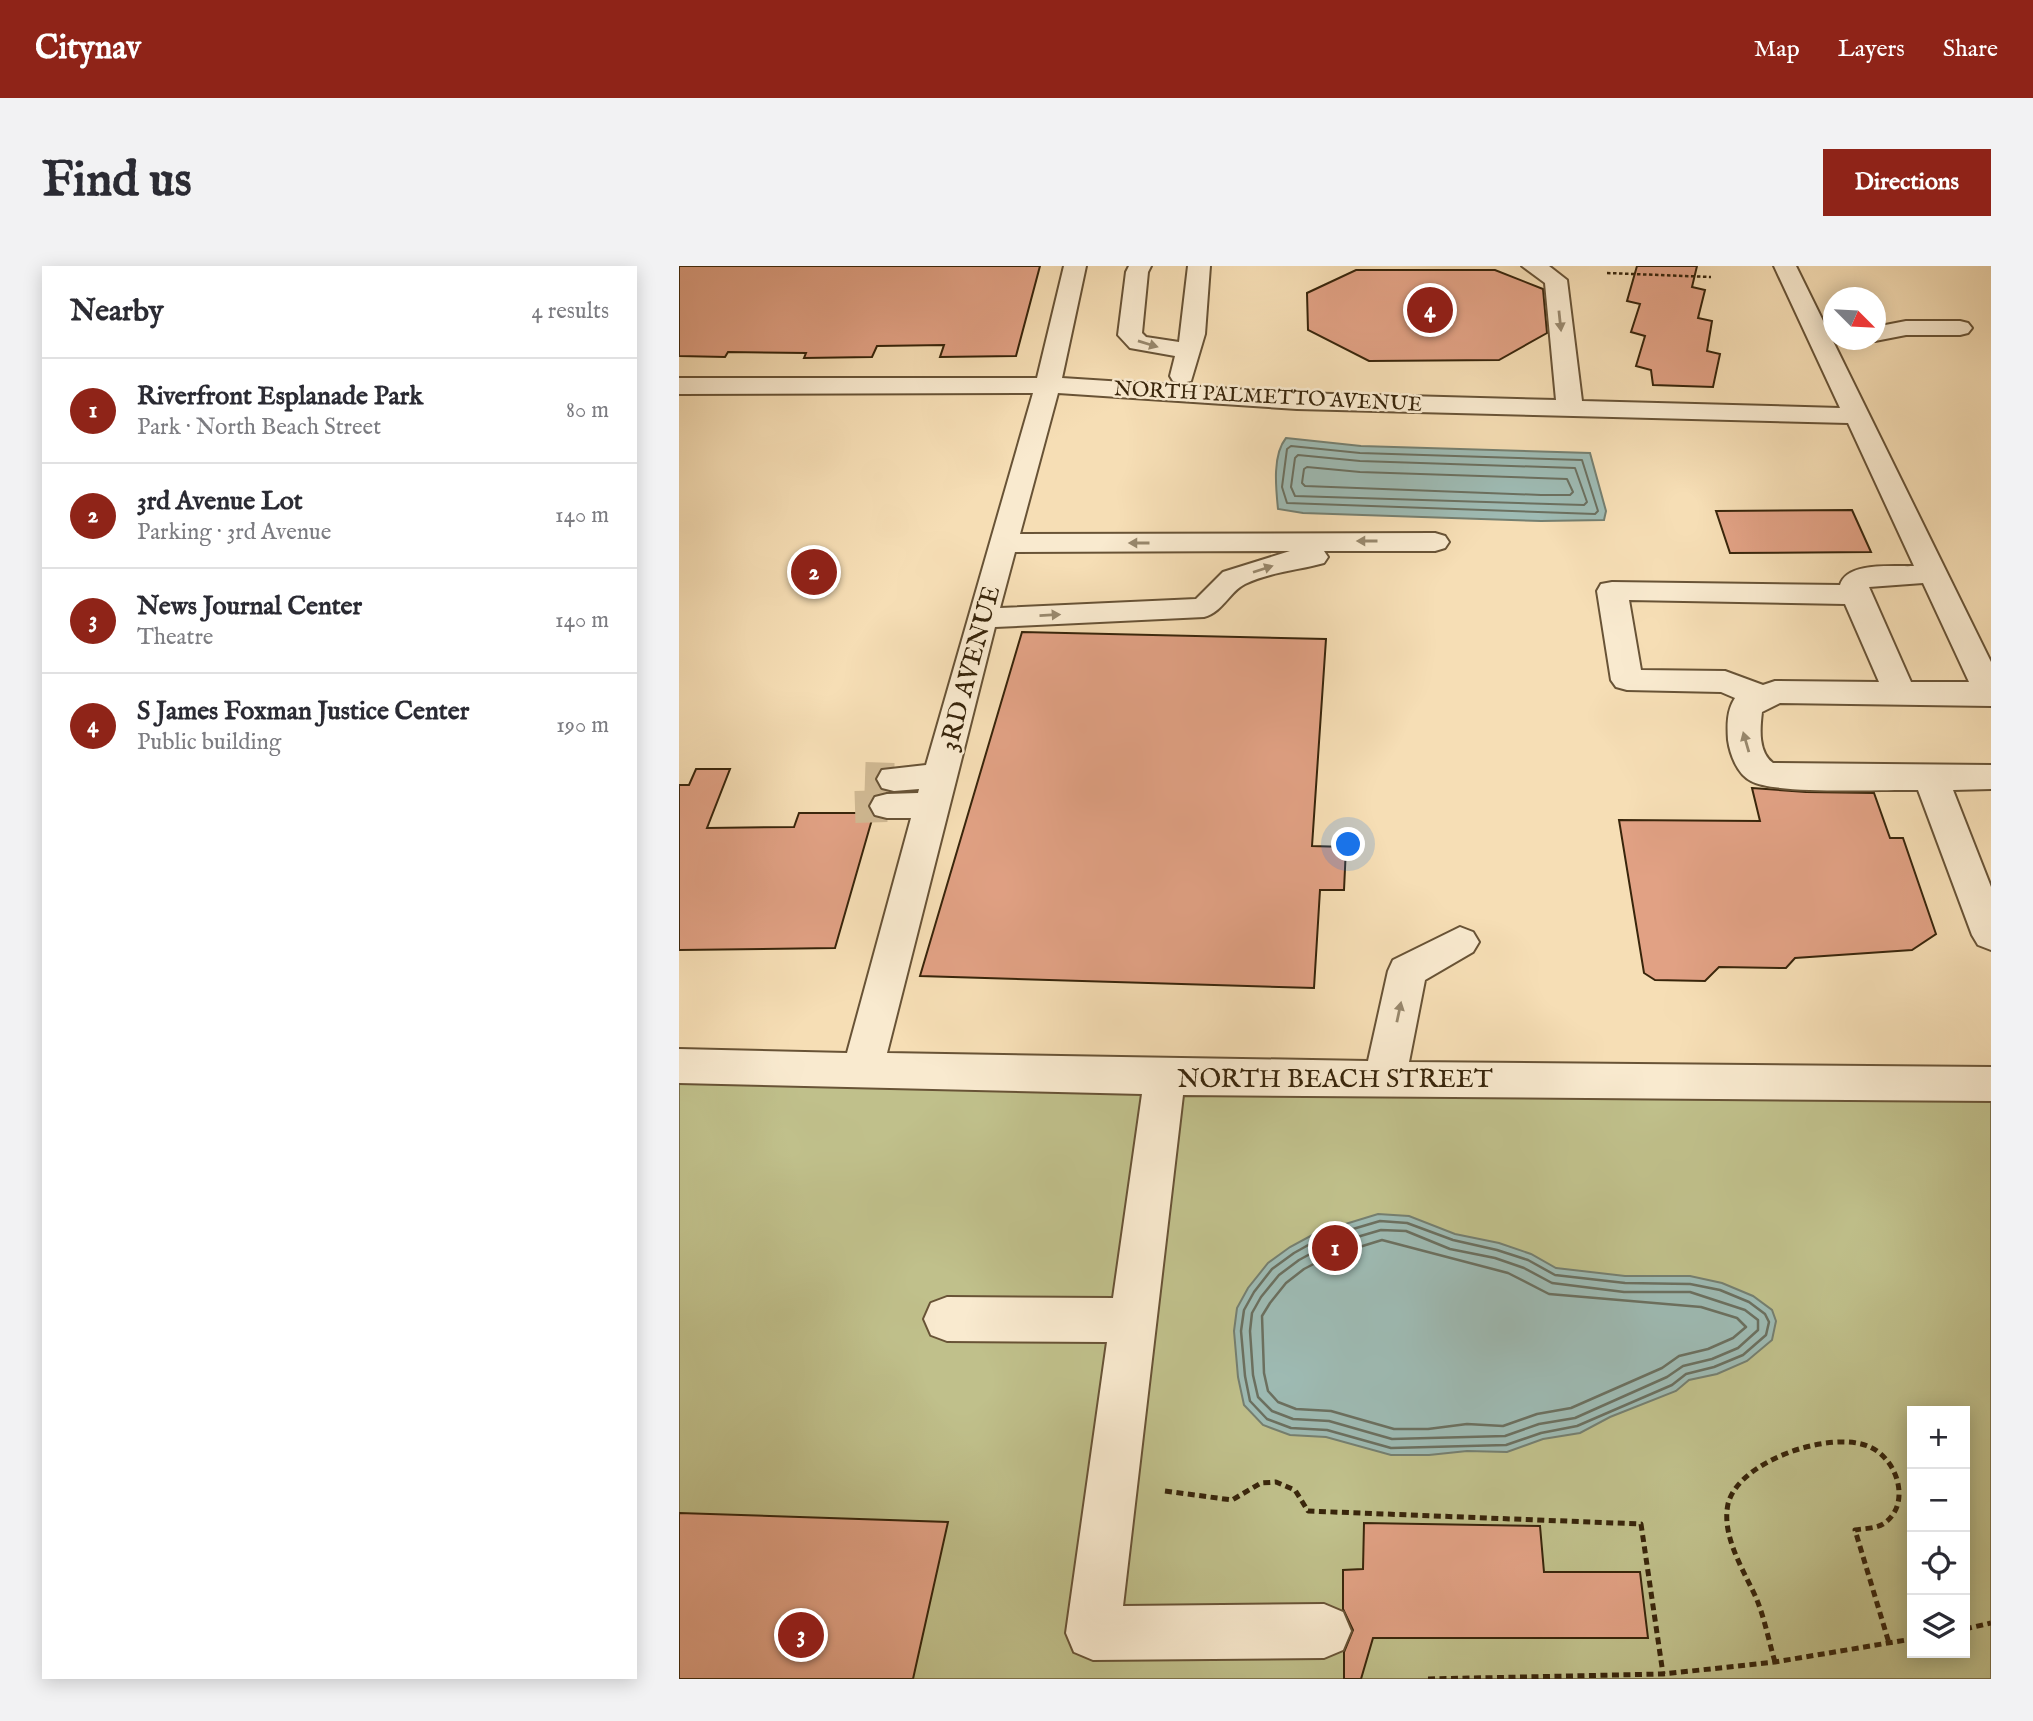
<!DOCTYPE html>
<html lang="en">
<head>
<meta charset="utf-8">
<style>
  :root { --surface:#fff; --page:#f2f2f3; --text:#2b2b33; --muted:#7c7c81; --line:#e1e1e2; --accent:#8f2418 }
  body { margin:0; font-family:"IM FELL English",serif; background:var(--page); color:var(--text) }
  .controls { position:absolute; right:21px; bottom:21px; display:grid; overflow:hidden; border-radius:0px; box-shadow:0 4px 18px #0003 }
  .controls button { width:63px; height:63px; display:grid; place-items:center; padding:0; border:0; border-bottom:2px solid var(--line); background:var(--surface); color:var(--text); font:35px sans-serif }
  .compass { position:absolute; left:1144px; top:21px; width:63px; height:63px; border-radius:50%; background:var(--surface); box-shadow:0 4px 18px #0003; rotate:114deg }
  .you { position:absolute; left:670px; top:579px; width:24px; height:24px; margin:-18px; border:5px solid #fff; border-radius:50%; background:#1a73e8; box-shadow:0 0 0 10px #1a73e833 }
  .badge { display:grid; place-items:center; width:46px; height:46px; border-radius:50%; background:var(--accent); color:#fff; font-size:23px; font-weight:700 }
  .pin { position:absolute; translate:-50% -50%; border:4px solid #fff; box-shadow:0 2px 7px #0006 }
  .list { margin:0; padding:0; list-style:none }
  h2 { display:flex; justify-content:space-between; align-items:center; height:91px; margin:0; padding:0 28px; font-size:30px }
  h2 small { font-size:23px; font-weight:400; color:var(--muted) }
  .list li { display:grid; grid-template-columns:46px 1fr auto; gap:21px; align-items:center; box-sizing:border-box; height:105px; padding:0 28px; border-top:2px solid var(--line) }
  .list b { display:block; font-size:26px; white-space:nowrap }
  .list p { margin:0; font-size:23px; white-space:nowrap; color:var(--muted) }
  .list em { font-size:23px; font-style:normal; color:var(--muted) }
  .icon { flex:none; width:38px; height:38px; fill:none; stroke:currentColor; stroke-width:2; stroke-linecap:round; stroke-linejoin:round }
  .map { position:relative; flex:none; width:1312px; height:1413px; overflow:hidden; border-radius:0px }
  header { display:flex; align-items:center; gap:42px; box-sizing:border-box; height:98px; padding:0 35px; background:var(--accent); color:#fff }
  header strong { font-size:33px }
  nav { display:flex; gap:38px; margin-inline-start:auto; font-size:24px }
  .intro { display:flex; align-items:center; justify-content:space-between; box-sizing:border-box; height:168px; padding:0 42px }
  h1 { margin:0; font-size:49px }
  .button { padding:18px 32px; border-radius:0px; background:var(--accent); color:#fff; font-size:24px; font-weight:700 }
  main { display:flex; gap:42px; padding:0 42px }
  aside { flex:1; background:var(--surface); border-radius:0px; box-shadow:0 4px 18px #0003 }
  .map>svg:first-child { display:block }
  .green { fill:#c0c08b; stroke:#7c724b; stroke-width:2; fill-rule:evenodd }
  .water { fill:#9ebbb4; stroke:#757f70; stroke-width:2 }
  .lines { fill:none; stroke-linecap:round; stroke-linejoin:round }
  .shore-far1 { stroke:#6b7060; stroke-width:2 }
  .shore { stroke:#6b7060; stroke-width:2.5 }
  .building { fill:#e1a184; stroke:#38250b; stroke-width:2 }
  .minor-tunnel { stroke:#d0b993; stroke-width:32; stroke-dasharray:32 16; stroke-linecap:butt }
  .minor-casing { stroke:#685336; stroke-width:4 }
  .path-far1 { stroke:#38250b; stroke-width:2.5; stroke-dasharray:3.5 2.5; stroke-linecap:butt }
  .path { stroke:#38250b; stroke-width:5; stroke-dasharray:7 4.5; stroke-linecap:butt }
  .minor { fill:#f9eacf; fill-rule:evenodd }
  .oneway { fill:#98886d }
  .labels { text-anchor:middle; stroke-width:5; stroke-linejoin:round; paint-order:stroke }
  .far-street-label { font-size:21px; fill:#38250b; stroke:#f9eacf }
  .street-label { font-size:26px; fill:#38250b; stroke:#f9eacf }
</style>
</head>
<body>
<header>
<strong>Citynav</strong>
<nav><a>Map</a><a>Layers</a><a>Share</a></nav>
</header>
<div class="intro"><h1>Find us</h1><a class="button">Directions</a></div>
<main>
<aside>
<h2>Nearby<small>4 results</small></h2>
<ul class="list">
<li><span class="badge">1</span><div><b>Riverfront Esplanade Park</b><p>Park · North Beach Street</p></div><em>80 m</em></li>
<li><span class="badge">2</span><div><b>3rd Avenue Lot</b><p>Parking · 3rd Avenue</p></div><em>140 m</em></li>
<li><span class="badge">3</span><div><b>News Journal Center</b><p>Theatre</p></div><em>140 m</em></li>
<li><span class="badge">4</span><div><b>S James Foxman Justice Center</b><p>Public building</p></div><em>190 m</em></li>
</ul>
</aside>
<div class="map">
<svg width="1312" height="1413" viewBox="0 0 1312 1413">
  <rect width="100%" height="100%" fill="#f6deb5"/>
  <filter id="stains"><feTurbulence type="fractalNoise" baseFrequency=".00286" numOctaves="4"/><feColorMatrix values="0 0 0 0 .2 0 0 0 0 .09 0 0 0 0 .02 0 0 0 .5 -.17"/></filter>
  <radialGradient id="worn" r=".72"><stop offset=".6" stop-color="#630" stop-opacity="0"/><stop offset="1" stop-color="#630" stop-opacity=".3"/></radialGradient>
  <path class="green" d="M0,800L1312,818V1413H0ZM1233,1145H1286V1387H1233Z"/>
  <g class="water">
    <path d="M607,172L682,180L911,187L927,245L925,254L862,255L624,247L599,243C597,223 593,189 607,172Z"/>
    <polygon points="699,948 730,950 776,968 820,977 852,988 877,1002 946,1010 1011,1010 1043,1017 1074,1030 1093,1044 1097,1055 1093,1074 1068,1095 1038,1108 1010,1114 997,1125 931,1151 901,1167 864,1173 828,1186 788,1185 750,1189 712,1189 647,1171 611,1169 584,1159 565,1139 559,1111 555,1065 558,1042 569,1022 589,997 611,981 637,967"/>
  </g>
  <g class="lines">
    <g class="shore-far1">
      <polygon points="612,180 681,187 903,194 919,245 916,248 608,237 603,221 608,183"/>
      <polygon points="619,189 681,195 896,202 908,236 905,239 616,230 612,221 616,192"/>
      <polygon points="628,201 681,206 888,213 894,226 891,229 862,229 626,220 623,217 625,203"/>
    </g>
    <g class="shore">
      <polygon points="701,955 728,957 774,974 818,984 849,994 876,1009 946,1017 1011,1018 1041,1024 1070,1036 1086,1048 1090,1056 1087,1069 1064,1089 1035,1101 1007,1108 993,1119 898,1160 862,1167 827,1179 712,1182 648,1164 612,1162 588,1153 571,1135 566,1110 562,1065 565,1044 575,1026 593,1003 615,987 640,973"/>
      <polygon points="702,964 727,965 771,983 816,992 845,1002 873,1017 945,1026 1011,1026 1066,1044 1079,1054 1079,1064 1059,1082 1033,1093 1004,1100 988,1111 896,1152 860,1158 826,1170 713,1173 650,1155 614,1153 593,1145 579,1131 574,1109 571,1065 573,1047 582,1031 600,1009 620,994 644,981"/>
      <polygon points="703,974 829,1007 870,1028 1022,1041 1058,1052 1067,1061 1054,1072 1029,1083 1000,1090 983,1102 892,1142 858,1148 824,1160 788,1158 749,1163 715,1163 652,1145 617,1143 599,1136 589,1125 585,1107 583,1050 591,1037 607,1017 625,1003 648,991"/>
    </g>
  </g>
  <g class="building">
    <polygon points="0,0 361,0 337,90 261,91 265,79 198,80 193,91 125,92 127,87 49,86 46,91 0,90"/>
    <polygon points="958,0 1018,0 1013,21 1026,24 1019,52 1033,55 1028,85 1041,88 1034,121 974,119 972,104 957,100 966,70 952,66 961,38 948,35"/>
    <polygon points="677,4 816,4 864,23 868,67 820,94 690,95 629,64 628,27"/>
    <polygon points="1173,244 1192,286 1051,287 1037,245"/>
    <polygon points="343,366 647,373 633,580 667,581 665,624 641,624 635,722 241,710"/>
    <polygon points="17,503 51,503 28,562 115,561 120,547 192,547 194,550 156,682 0,684 0,519 10,519"/>
    <polygon points="1073,522 1127,526 1195,527 1211,572 1224,572 1257,668 1233,684 1116,692 1107,702 1040,701 1026,715 976,714 965,707 940,554 1081,555"/>
    <polygon points="0,1247 269,1256 234,1413 0,1413"/>
    <polygon points="685,1257 861,1260 865,1306 961,1306 969,1372 694,1372 682,1413 665,1413 665,1386 674,1364 664,1343 664,1304 684,1303"/>
  </g>
  <g class="lines">
    <g class="minor-tunnel">
      <polyline points="186,512 215,513"/>
      <polyline points="176,541 208,540"/>
    </g>
    <defs>
      <g id="minor">
        <path d="M385,0H407L383,112L618,127L877,134L866,17L843,0H870L888,14L903,135L1161,142L1095,0H1117L1312,396V440L1101,437L1083,446C1081,463 1079,486 1094,497L1312,499V523L1274,524L1312,621V684L1299,679L1293,669L1239,524C1205,523 1097,529 1072,515C1058,508 1051,488 1049,474C1048,459 1048,444 1056,432L1042,426L948,424L937,421L932,414L918,325L922,318L933,316L1161,319C1168,295 1215,301 1235,300L1169,157L618,143L379,127L341,268L756,267L766,270L770,276L766,282L756,285H645L649,291L645,297C620,304 591,306 566,318C550,326 544,346 525,351L316,361L208,787L689,795L709,705L714,694L781,661L794,666L800,676L794,686L746,714L730,796L1312,801V835L504,829L444,1340L645,1338L664,1346L672,1365L664,1384L645,1392L414,1394L395,1386L387,1367L428,1076L268,1075L252,1069L245,1053L252,1037L268,1031L434,1032L463,828L0,817V783L168,787L232,552H208L196,549L191,540L196,531L208,528L239,527L240,523L215,525L203,522L198,513L203,504L247,499L354,127L0,128V112H358ZM611,285L544,306L517,333L321,342L336,286ZM1244,317L1290,416H1232L1190,321ZM950,334L1166,338L1200,416L1096,415L1084,419L1046,405L962,404Z"/>
        <polygon points="450,0 472,0 469,6 463,67 467,71 500,76 509,0 531,0 526,68 512,115 503,117 494,115 491,110 496,90 451,82 439,69 447,6"/>
        <polygon points="1227,55 1281,55 1289,57 1293,62 1289,67 1281,69 1227,69 1196,75 1189,74 1196,74 1196,61"/>
      </g>
    </defs>
    <use href="#minor" class="minor-casing"/>
    <polyline class="path-far1" points="928,7 1032,11"/>
    <g class="path">
      <polyline points="486,1225 553,1234 582,1217 597,1216 616,1224 629,1245 962,1258 984,1408"/>
      <polyline points="1286,1363 1312,1357"/>
      <path d="M1096,1396C1090,1376 1086,1354 1078,1334C1066,1306 1042,1271 1049,1238C1059,1195 1153,1163 1191,1181C1218,1193 1232,1236 1207,1256C1199,1263 1186,1262 1176,1264L1210,1377"/>
      <polyline points="749,1413 984,1408 1096,1396 1233,1373"/>
    </g>
    <use href="#minor" class="minor"/>
  </g>
  <defs><path id="oneway-solid" d="M-6-.8H1V-3.2L6.5 0L1 3.2V.8H-6Z" transform="scale(1.75)"/></defs>
  <g class="oneway">
    <use href="#oneway-solid" transform="translate(881 55) rotate(84)"/>
    <use href="#oneway-solid" transform="translate(469 78) rotate(17)"/>
    <use href="#oneway-solid" transform="translate(688 275) rotate(-180)"/>
    <use href="#oneway-solid" transform="translate(460 277) rotate(180)"/>
    <use href="#oneway-solid" transform="translate(584 303) rotate(-18)"/>
    <use href="#oneway-solid" transform="translate(371 349) rotate(-3)"/>
    <use href="#oneway-solid" transform="translate(1067 476) rotate(-106)"/>
    <use href="#oneway-solid" transform="translate(720 746) rotate(-78)"/>
  </g>
  <g class="labels">
    <g class="far-street-label">
      <text transform="translate(589 130) rotate(3)" y="7">NORTH PALMETTO AVENUE</text>
    </g>
    <g class="street-label">
      <text transform="translate(290 402) rotate(-75)" y="9">3RD AVENUE</text>
      <text x="656" y="821">NORTH BEACH STREET</text>
    </g>
  </g>
  <rect width="100%" height="100%" filter="url(#stains)"/>
  <rect width="100%" height="100%" fill="url(#worn)"/>
</svg>
<div class="controls">
<button>+</button>
<button>−</button>
<button><svg class="icon" aria-label="locate" viewBox="0 0 24 24"><circle cx="12" cy="12" r="6"/><path d="M12 2v4M12 18v4M2 12h4M18 12h4"/></svg></button>
<button><svg class="icon" aria-label="layers" viewBox="0 0 24 24"><path d="M12 4l9 5-9 5-9-5zM3 14l9 5 9-5"/></svg></button>
</div>
<svg class="compass" viewBox="-18 -18 36 36"><path d="M0-13l5 13h-10z" fill="#e53935"/><path d="M0 13l5-13h-10z" fill="#7c7c81"/></svg>
<div class="you"></div>
<div class="pin badge" style="left:656px;top:982px">1</div>
<div class="pin badge" style="left:135px;top:306px">2</div>
<div class="pin badge" style="left:122px;top:1369px">3</div>
<div class="pin badge" style="left:751px;top:44px">4</div>
</div>
</main>
</body>
</html>
